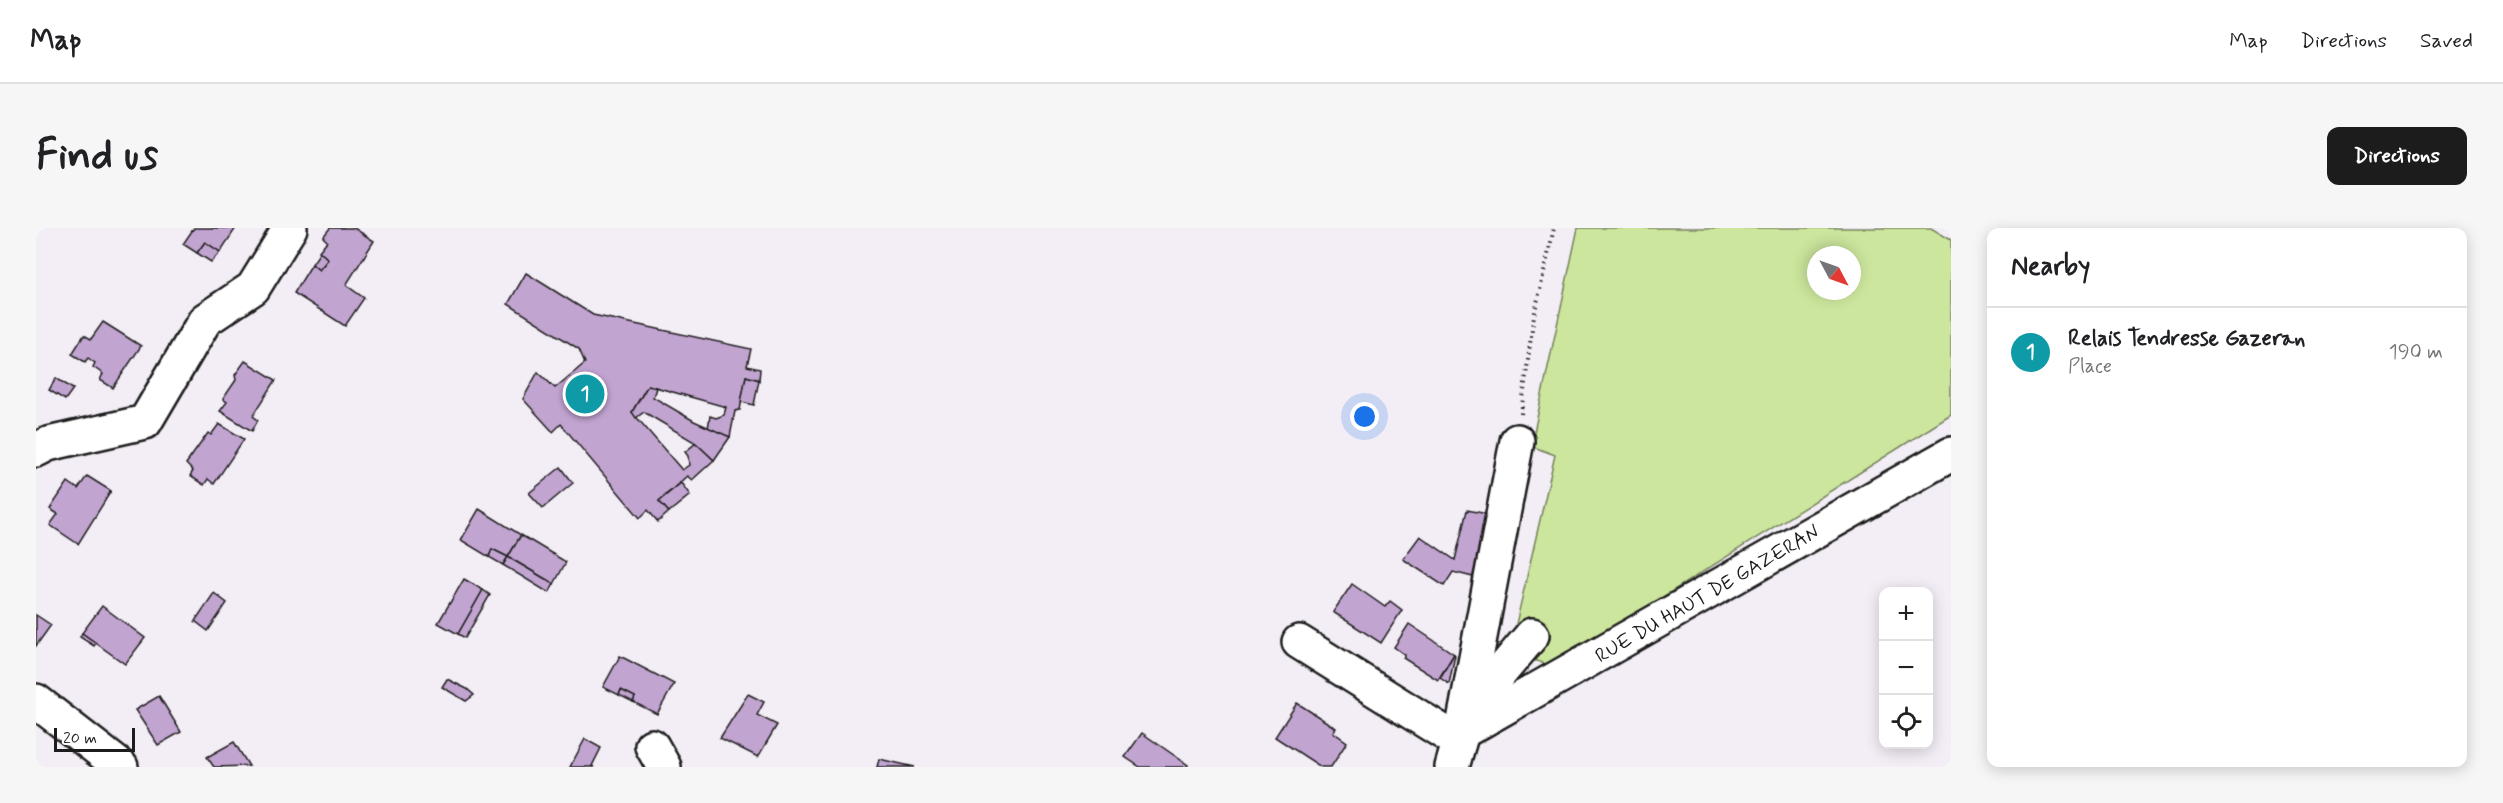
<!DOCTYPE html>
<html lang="en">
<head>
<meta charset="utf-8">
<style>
  :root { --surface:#fff; --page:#f6f6f6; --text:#202124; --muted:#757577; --line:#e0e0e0; --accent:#1c1c1c }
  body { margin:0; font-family:Mynerve,sans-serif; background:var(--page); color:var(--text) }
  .controls { position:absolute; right:18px; bottom:18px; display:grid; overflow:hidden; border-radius:12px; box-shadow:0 3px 15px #0003 }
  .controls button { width:54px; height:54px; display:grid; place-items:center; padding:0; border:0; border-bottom:2px solid var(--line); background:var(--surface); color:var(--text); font:30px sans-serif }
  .compass { position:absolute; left:1771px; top:18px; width:54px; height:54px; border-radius:50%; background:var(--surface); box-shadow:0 3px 15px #0003; rotate:131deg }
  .scale { position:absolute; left:18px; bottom:15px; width:81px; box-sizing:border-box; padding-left:6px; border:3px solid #1c1c1c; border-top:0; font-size:16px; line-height:21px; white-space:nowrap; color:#1c1c1c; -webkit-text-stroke:4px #fff; paint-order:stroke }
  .you { position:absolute; left:1329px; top:189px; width:21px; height:21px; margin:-15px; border:4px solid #fff; border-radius:50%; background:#1a73e8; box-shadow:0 0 0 9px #1a73e833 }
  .badge { display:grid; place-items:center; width:39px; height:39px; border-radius:50%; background:var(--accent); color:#fff; font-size:20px; font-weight:700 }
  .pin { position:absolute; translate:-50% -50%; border:3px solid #fff; box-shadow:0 2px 6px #0006 }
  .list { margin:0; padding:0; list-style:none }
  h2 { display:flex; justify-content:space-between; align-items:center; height:78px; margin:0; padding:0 24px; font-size:26px }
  h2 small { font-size:20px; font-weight:400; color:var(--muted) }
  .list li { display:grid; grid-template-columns:39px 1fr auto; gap:18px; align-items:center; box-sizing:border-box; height:90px; padding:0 24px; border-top:2px solid var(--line) }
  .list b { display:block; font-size:22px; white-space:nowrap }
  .list p { margin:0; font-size:20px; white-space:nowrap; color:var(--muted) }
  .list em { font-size:20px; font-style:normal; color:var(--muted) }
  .icon { flex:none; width:33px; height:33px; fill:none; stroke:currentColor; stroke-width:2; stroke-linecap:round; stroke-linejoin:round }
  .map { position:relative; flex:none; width:1915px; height:539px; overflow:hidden; border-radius:12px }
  header { display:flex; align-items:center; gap:36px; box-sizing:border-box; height:84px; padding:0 30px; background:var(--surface); border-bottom:2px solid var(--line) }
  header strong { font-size:28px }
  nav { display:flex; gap:33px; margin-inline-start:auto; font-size:21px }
  .intro { display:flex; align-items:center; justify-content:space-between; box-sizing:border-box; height:144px; padding:0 36px }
  h1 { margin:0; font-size:42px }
  .button { padding:15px 27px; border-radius:12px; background:var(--accent); color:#fff; font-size:21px; font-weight:700 }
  main { display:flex; gap:36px; padding:0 36px }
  aside { flex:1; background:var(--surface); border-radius:12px; box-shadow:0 3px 15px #0003 }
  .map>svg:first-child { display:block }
  .green { fill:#cce69d; stroke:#74815c; stroke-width:1.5; fill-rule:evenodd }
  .building { fill:#c2a4d1; stroke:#1c1c1c; stroke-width:1.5 }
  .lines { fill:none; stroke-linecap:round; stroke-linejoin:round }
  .minor-casing { stroke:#1c1c1c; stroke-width:38 }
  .path { stroke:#1c1c1c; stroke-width:4; stroke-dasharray:1.5 4.5; stroke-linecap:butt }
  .minor { stroke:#fff; stroke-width:33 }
  .labels { text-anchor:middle; stroke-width:4.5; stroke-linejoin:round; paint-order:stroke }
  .street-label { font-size:20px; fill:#1c1c1c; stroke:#fff }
</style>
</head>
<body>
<header>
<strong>Map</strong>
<nav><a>Map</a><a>Directions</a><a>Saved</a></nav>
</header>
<div class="intro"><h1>Find us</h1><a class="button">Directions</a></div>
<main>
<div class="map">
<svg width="1915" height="539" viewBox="0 0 1915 539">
  <rect width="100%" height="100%" fill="#f3edf6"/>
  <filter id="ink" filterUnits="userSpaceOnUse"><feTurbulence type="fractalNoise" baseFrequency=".0167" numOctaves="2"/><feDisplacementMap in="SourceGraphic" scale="12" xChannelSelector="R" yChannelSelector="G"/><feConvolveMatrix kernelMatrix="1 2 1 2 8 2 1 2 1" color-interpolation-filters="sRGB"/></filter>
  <g filter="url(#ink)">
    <path class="green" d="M1542,0H1895L1915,12V187L1516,439L1474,422L1519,227L1495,218ZM1780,27H1816V63H1780Z"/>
    <g class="building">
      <polygon points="158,0 200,0 184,24 169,14 161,25 147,16"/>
      <polygon points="294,0 318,0 338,13 310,57 328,70 309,98 258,65 276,36 283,42 292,31 283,23 291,13 287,9"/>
      <polygon points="169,14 184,24 175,34 161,25"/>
      <polygon points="284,24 292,31 283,42 276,36"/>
      <polygon points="490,45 557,87 715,121 711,138 724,141 723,152 710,148 704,182 699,183 694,209 672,200 674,188 680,190 688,187 690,179 612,157 596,184 646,242 653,237 652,228 649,224 660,215 678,232 656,252 651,248 623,273 633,284 622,294 612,282 604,290 525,196 517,204 487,171 502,144 519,160 549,135 543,121 472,76"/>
      <polygon points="67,94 105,118 77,160 64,152 67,146 57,139 59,135 52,130 49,134 36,126 48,107 55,111"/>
      <polygon points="209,133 240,152 217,188 222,192 216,203 184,183 191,174 187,171 200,152 199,147"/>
      <polygon points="710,148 723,152 718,177 705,174"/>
      <polygon points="20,150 37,161 29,172 13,162"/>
      <polygon points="612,157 620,160 617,169 658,193 694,209 678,232 660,215 608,184 600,190 596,184"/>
      <polygon points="183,196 208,211 178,256 172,251 168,257 154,248 157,243 150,236 172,205 175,207"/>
      <polygon points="525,239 537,255 507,280 493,265"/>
      <polygon points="51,248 75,263 42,316 14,297 22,286 14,281 32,254 42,261"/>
      <polygon points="645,255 654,267 633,284 623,273"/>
      <polygon points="443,281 485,307 472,329 456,321 453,329 425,312"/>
      <polygon points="1431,282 1452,286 1437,349 1417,344 1408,358 1367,331 1384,308 1419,332"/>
      <polygon points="485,307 530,334 518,356 472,329"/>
      <polygon points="456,321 472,329 467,337 453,329"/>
      <polygon points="472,329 518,356 513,365 467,337"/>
      <polygon points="428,351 447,362 422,406 402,395"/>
      <polygon points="1316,356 1349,379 1354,373 1366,382 1345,415 1297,384"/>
      <polygon points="447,362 454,367 429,410 422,406"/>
      <polygon points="178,365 191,375 172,403 159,393"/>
      <polygon points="66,378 109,410 89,436 46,405"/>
      <polygon points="0,387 15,397 0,418"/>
      <polygon points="1373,396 1418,426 1402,452 1367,430 1369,427 1358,419"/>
      <polygon points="46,405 60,415 58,418 44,409"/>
      <polygon points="1418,426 1419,427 1413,456 1404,450"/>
      <polygon points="584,428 638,456 621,486 597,474 599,469 585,462 583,467 567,459"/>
      <polygon points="411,451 431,461 438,467 430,473 406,459"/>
      <polygon points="585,462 599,469 597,474 583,467"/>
      <polygon points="712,466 728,474 721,487 741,497 722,529 684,510"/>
      <polygon points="123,468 145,504 122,517 99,482"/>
      <polygon points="1261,475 1300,500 1297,504 1311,514 1295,539 1285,539 1239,509"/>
      <polygon points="1106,505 1152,537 1151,539 1104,539 1089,529"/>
      <polygon points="549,511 565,520 556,538 558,539 534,539"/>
      <polygon points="198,514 213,538 178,539 171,529"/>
      <polygon points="843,531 879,539 841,539"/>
    </g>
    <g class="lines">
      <defs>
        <g id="minor">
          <polyline points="0,222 12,216 109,194 169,92 217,60 254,0"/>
          <polyline points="1263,414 1423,514"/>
          <polyline points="0,473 85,539"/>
          <polyline points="1436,487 1448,464 1496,407"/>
          <polyline points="1426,504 1915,226"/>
          <polyline points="616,518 628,539"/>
          <polyline points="1416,539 1426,504 1481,213"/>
        </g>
      </defs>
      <use href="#minor" class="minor-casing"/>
      <polyline class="path" points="1485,186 1497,93 1518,0"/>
      <use href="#minor" class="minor"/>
    </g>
  </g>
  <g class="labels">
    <g class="street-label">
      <text transform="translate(1671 365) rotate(-30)" y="7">RUE DU HAUT DE GAZERAN</text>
    </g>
  </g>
</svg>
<div class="controls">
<button>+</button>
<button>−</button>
<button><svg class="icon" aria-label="locate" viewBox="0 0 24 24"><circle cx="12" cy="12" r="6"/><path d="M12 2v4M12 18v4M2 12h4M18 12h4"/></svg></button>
</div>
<svg class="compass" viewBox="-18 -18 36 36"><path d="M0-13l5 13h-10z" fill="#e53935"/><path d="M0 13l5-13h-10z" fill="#757577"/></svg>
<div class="scale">20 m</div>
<div class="you"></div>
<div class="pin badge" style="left:549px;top:166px;background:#0f9aa8">1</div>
</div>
<aside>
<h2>Nearby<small></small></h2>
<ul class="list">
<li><span class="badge" style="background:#0f9aa8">1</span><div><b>Relais Tendresse Gazeran</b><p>Place</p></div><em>190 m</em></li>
</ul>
</aside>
</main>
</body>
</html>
